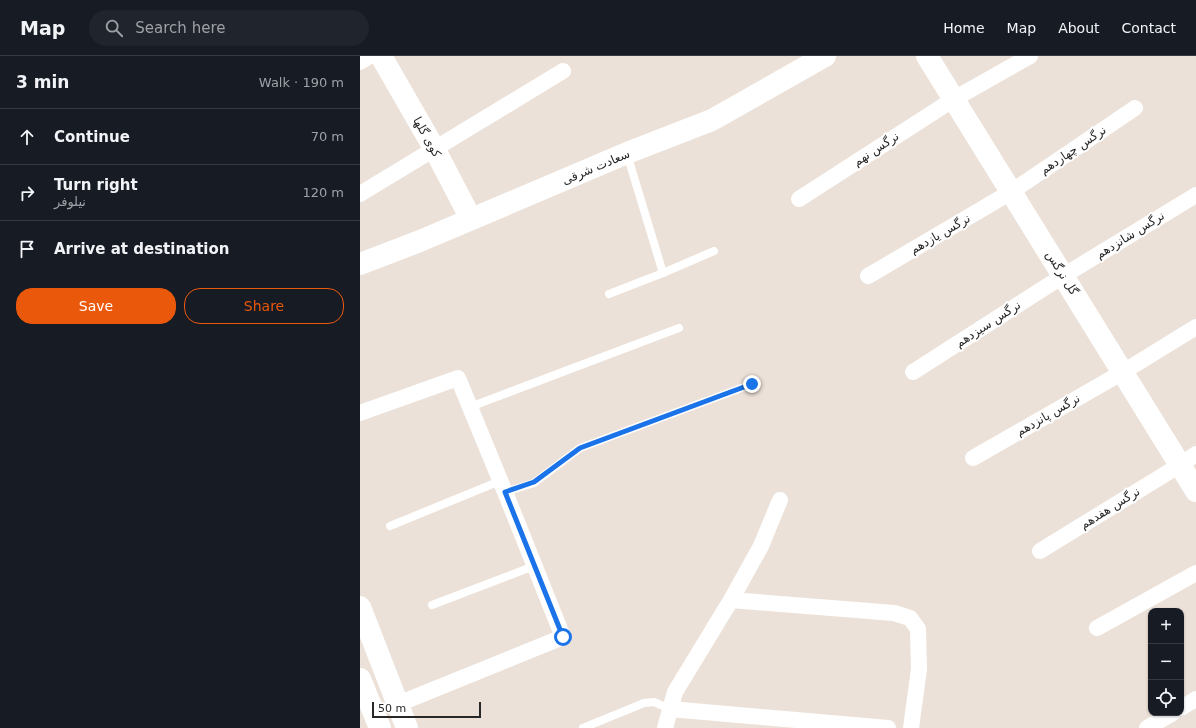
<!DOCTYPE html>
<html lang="en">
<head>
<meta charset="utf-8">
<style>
  :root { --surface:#171b24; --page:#20242c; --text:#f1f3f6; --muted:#9ea1a6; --line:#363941; --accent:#ea580c }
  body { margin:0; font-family:"DejaVu Sans",Vazirmatn,sans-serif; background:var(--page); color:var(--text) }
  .controls { position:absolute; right:12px; bottom:12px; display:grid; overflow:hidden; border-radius:8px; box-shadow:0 1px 3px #0004 }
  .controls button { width:36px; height:36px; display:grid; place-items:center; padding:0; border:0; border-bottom:1px solid var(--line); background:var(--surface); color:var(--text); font:20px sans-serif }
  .scale { position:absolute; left:12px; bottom:10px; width:109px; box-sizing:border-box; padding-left:4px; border:2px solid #282828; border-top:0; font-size:11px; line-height:14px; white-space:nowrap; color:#282828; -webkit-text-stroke:3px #fff; paint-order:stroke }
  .stop { position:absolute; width:12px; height:12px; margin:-9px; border:3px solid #1a73e8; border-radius:50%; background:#fff }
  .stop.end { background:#1a73e8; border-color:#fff; box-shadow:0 1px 4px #0008 }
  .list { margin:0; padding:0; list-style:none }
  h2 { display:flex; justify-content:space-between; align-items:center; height:52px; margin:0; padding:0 16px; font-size:17px }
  h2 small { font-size:13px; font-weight:400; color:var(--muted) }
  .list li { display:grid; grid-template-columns:26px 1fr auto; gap:12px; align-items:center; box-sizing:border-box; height:56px; padding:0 16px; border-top:1px solid var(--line) }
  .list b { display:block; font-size:15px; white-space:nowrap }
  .list p { margin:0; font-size:13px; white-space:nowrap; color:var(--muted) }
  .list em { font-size:13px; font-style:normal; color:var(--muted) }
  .actions { display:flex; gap:8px; padding:12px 16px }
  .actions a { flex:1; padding:9px 0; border:1px solid var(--accent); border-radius:16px; text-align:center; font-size:14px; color:var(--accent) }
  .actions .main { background:var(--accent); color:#fff }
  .icon { flex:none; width:22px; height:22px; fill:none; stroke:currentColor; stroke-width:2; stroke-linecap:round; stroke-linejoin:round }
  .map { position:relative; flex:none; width:836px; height:672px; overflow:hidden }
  header { display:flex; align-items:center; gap:24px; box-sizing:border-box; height:56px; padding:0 20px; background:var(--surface); border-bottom:1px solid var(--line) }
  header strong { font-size:19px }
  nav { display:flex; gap:22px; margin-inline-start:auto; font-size:14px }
  .search { width:280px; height:36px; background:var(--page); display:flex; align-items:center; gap:10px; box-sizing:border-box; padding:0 14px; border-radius:22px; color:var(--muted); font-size:15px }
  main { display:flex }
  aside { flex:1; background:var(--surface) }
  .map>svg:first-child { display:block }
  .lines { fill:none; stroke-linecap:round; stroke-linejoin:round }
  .lane { stroke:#fff; stroke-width:8 }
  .street { stroke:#fff; stroke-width:16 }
  .secondary { stroke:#fff; stroke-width:22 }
  .route { stroke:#1a73e8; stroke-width:5 }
  .labels { text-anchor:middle; stroke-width:4; stroke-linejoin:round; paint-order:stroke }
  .street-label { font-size:12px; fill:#282828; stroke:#fff }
</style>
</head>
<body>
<header>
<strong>Map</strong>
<div class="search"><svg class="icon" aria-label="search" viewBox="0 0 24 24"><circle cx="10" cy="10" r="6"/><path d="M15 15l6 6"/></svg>Search here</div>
<nav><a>Home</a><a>Map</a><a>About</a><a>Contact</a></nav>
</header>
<main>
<aside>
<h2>3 min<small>Walk · 190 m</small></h2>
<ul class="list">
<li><svg class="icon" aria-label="ahead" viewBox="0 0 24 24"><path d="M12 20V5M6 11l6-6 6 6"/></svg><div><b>Continue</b></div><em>70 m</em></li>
<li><svg class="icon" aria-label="right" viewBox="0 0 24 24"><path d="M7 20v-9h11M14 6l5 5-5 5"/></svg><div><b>Turn right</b><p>نیلوفر</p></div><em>120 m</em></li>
<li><svg class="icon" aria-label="arrive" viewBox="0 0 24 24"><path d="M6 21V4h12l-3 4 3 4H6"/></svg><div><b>Arrive at destination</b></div></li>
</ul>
<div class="actions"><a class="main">Save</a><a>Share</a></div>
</aside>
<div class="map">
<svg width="836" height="672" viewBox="0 0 836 672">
  <rect width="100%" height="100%" fill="#ece1d8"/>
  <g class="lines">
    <g class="lane">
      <polyline points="267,98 303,217"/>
      <polyline points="249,238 303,217 354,195"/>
      <polyline points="110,351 319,272"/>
      <polyline points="145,436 174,427 220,392 392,328"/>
      <polyline points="30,470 140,425"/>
      <polyline points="72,549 174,510"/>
      <polyline points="223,672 284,647 294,646 310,653"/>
    </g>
    <g class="street">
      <polyline points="0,6 10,0"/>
      <polyline points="0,138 203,15"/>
      <polyline points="439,143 594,43 670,0"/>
      <polyline points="508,220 651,136 775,52"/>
      <polyline points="553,316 703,220 836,139"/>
      <polyline points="0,357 98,322 145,436 203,581 38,648"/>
      <polyline points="613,402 763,316 836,271"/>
      <polyline points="680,495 820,409 836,398"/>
      <polyline points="371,544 534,557 550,562 558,573 559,613 551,672"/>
      <polyline points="737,572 836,517"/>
      <polyline points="821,652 836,643"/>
      <polyline points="310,653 528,672"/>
      <polyline points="305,672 315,636 371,544 401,490 420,444"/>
      <polyline points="787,672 813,657"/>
    </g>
    <g class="secondary">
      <polyline points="21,0 74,92 111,163"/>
      <polyline points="567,0 836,435"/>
      <polyline points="0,208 60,185 267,97 352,64 465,0"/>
      <polyline points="0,551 47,672"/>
      <polyline points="0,623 20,672"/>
    </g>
  </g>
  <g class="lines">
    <polyline class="route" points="203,581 145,436 174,426 220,392 392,328"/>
  </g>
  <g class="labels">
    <g class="street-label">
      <text transform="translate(67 81) rotate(61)" y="4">کوی گلها</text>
      <text transform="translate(516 93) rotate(-33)" y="4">نرگس نهم</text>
      <text transform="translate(713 94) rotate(-34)" y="4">نرگس چهاردهم</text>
      <text transform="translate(236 111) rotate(-23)" y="4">سعادت شرقی</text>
      <text transform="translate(580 178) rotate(-30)" y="4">نرگس یازدهم</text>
      <text transform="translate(770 179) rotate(-32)" y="4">نرگس شانزدهم</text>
      <text transform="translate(702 217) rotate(58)" y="4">گل نرگس</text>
      <text transform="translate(628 268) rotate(-33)" y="4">نرگس سیزدهم</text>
      <text transform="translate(688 359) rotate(-30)" y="4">نرگس پانزدهم</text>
      <text transform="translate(750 452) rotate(-32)" y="4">نرگس هفدهم</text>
    </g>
  </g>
</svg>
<div class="controls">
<button>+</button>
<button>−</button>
<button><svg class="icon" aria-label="locate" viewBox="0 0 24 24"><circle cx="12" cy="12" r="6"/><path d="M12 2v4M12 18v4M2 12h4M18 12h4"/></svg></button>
</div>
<div class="scale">50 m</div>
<div class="stop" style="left:203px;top:581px"></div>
<div class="stop end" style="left:392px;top:328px"></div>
</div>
</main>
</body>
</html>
